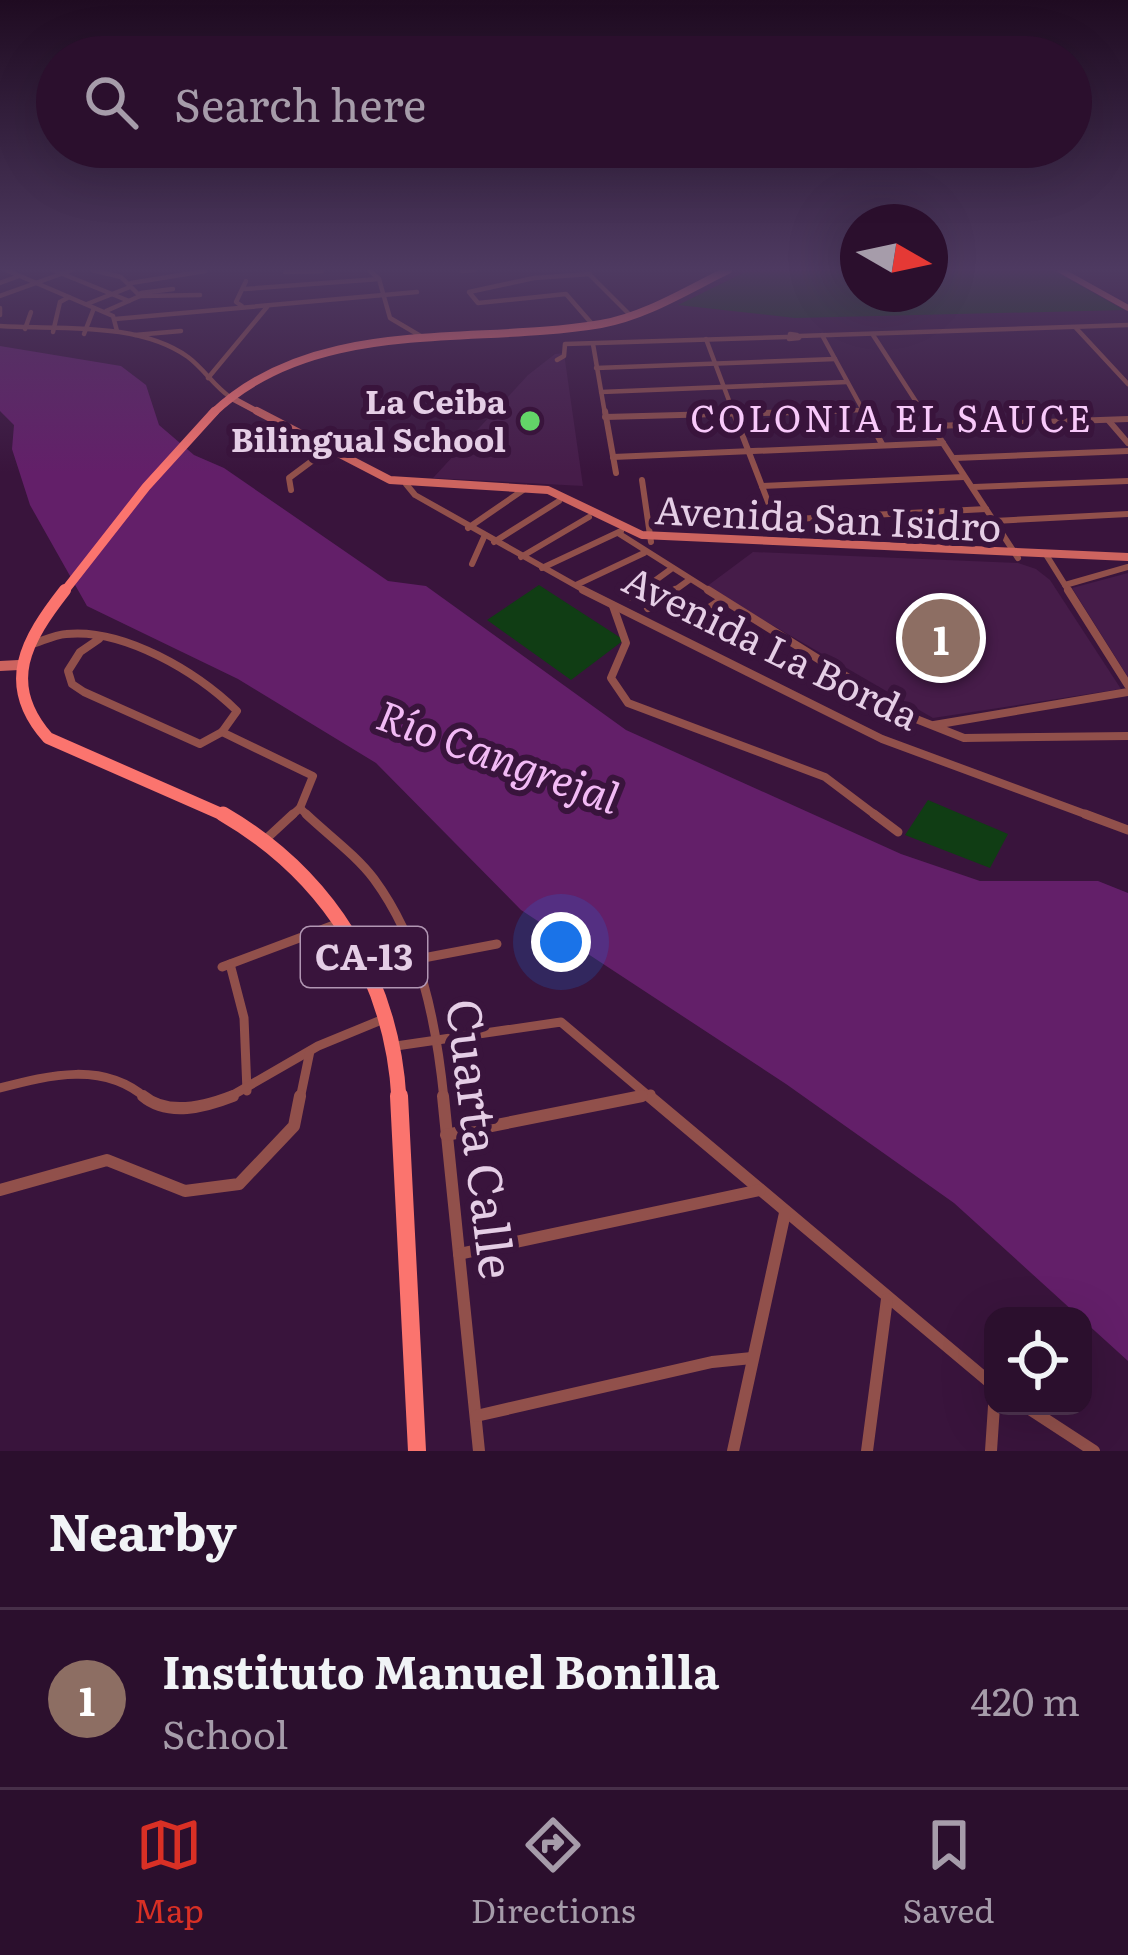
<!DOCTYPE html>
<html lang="en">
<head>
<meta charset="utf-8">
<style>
  :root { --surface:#2b0f2d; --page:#331835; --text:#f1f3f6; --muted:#a69caa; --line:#472f49; --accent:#d93025 }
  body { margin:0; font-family:Literata,serif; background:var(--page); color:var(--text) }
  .controls { position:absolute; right:36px; bottom:36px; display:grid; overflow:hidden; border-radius:24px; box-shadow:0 12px 48px #0002 }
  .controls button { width:108px; height:108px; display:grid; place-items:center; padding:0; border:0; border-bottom:3px solid var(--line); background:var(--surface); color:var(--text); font:60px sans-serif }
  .compass { position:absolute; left:840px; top:204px; width:108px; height:108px; border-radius:50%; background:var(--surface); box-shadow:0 12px 48px #0002; rotate:99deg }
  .you { position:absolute; left:561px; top:942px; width:42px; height:42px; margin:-30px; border:9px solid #fff; border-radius:50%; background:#1a73e8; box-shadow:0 0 0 18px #1a73e833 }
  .badge { display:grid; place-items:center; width:78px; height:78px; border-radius:50%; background:var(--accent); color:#fff; font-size:39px; font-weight:700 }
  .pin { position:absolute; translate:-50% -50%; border:6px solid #fff; box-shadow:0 3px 12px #0006 }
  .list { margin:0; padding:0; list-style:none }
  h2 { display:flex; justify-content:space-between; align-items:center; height:156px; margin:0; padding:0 48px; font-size:51px }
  h2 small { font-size:39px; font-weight:400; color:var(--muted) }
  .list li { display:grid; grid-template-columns:78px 1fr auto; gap:36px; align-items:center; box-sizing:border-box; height:180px; padding:0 48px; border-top:3px solid var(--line) }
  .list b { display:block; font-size:45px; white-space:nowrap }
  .list p { margin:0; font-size:39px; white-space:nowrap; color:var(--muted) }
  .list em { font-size:39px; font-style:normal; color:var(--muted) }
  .icon { flex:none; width:66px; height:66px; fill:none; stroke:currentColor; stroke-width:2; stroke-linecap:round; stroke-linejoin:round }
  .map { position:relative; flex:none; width:1128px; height:1451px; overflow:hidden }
  .search { position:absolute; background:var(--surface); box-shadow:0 12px 48px #0002; left:36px; right:36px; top:36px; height:132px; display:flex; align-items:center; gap:30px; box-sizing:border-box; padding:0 42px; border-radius:66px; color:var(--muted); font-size:45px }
  .sheet { height:336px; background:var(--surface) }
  nav { display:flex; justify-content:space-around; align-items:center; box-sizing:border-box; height:168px; border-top:3px solid var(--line); background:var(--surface); font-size:33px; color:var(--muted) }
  nav a { display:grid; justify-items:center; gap:6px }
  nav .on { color:var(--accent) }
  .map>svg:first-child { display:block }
  .built { fill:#461c49 }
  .green { fill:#103d14 }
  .water { fill:#631f69 }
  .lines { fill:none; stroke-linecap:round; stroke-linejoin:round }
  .street-far4 { stroke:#91504b; stroke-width:4.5 }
  .street-far3 { stroke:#91504b; stroke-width:6 }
  .street-far2 { stroke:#91504b; stroke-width:8 }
  .street-far1 { stroke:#91504b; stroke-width:9 }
  .street { stroke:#91504b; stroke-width:12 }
  .secondary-far2 { stroke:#cd645f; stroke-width:6 }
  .secondary-far1 { stroke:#cd645f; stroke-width:8 }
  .secondary { stroke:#cd645f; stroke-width:10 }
  .primary-far4 { stroke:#fb746e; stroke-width:8 }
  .primary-far3 { stroke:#fb746e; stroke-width:9 }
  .primary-far2 { stroke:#fb746e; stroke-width:12 }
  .primary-far1 { stroke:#fb746e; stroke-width:15 }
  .primary { stroke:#fb746e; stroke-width:18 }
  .poi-dot { fill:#63d468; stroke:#39143c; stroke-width:4.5 }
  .labels { text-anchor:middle; stroke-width:12; stroke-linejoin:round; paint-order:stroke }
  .far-poi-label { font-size:33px; font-weight:bold; fill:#e5cee6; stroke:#39143c; text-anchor:end }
  .far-neighbourhood-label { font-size:36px; letter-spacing:3px; fill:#f8c9fa; stroke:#39143c }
  .shield { fill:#39143c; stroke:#b196b3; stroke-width:3 }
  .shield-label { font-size:36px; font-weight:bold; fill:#e5cee6 }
  .street-label { font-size:39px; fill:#e5cee6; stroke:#39143c }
  .water-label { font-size:42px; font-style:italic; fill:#f2baf5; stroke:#39143c }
  .near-street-label { font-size:48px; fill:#e5cee6; stroke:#39143c }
</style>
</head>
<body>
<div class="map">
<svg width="1128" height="1451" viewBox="0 0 1128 1451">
  <rect width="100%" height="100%" fill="#39143c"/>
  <g class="built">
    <polygon points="564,353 583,486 433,478 528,375 555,354"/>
    <polygon points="753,552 1018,563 1036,569 1050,580 1121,689 933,718 706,587"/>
    <polygon points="1128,573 1128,677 1072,588"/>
  </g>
  <g class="green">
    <polygon points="858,270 858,294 930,294 930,270 1053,270 1124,310 795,318 678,305 745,272"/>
    <polygon points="539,585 624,640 571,680 487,620"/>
    <polygon points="928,800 1008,834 990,868 905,835"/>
  </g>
  <polygon class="water" points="0,346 121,366 146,385 159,425 194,455 224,468 388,581 426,586 626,730 901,854 980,881 1098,881 1128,893 1128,1361 954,1203 786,1084 521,910 376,763 238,679 87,606 30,505 12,449 14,425 0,411"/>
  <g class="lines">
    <g class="street-far4">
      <polyline points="6,270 113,316 117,331"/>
      <polyline points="53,270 129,301"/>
      <polyline points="92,270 121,277 140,296"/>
      <polyline points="369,270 379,279 390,318 424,338"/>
      <polyline points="462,271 474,270"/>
      <polyline points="285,272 322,271"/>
      <polyline points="589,274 630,315"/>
      <polyline points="590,274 534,278 469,292 478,303 566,294 593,325"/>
      <polyline points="0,283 19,276"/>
      <polyline points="131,283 205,271"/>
      <polyline points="245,289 379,279"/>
      <polyline points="141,293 173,289"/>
      <polyline points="0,296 72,270"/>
      <polyline points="87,304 130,287"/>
      <polyline points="242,306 236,302 246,281"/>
      <polyline points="0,308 0,315"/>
      <polyline points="106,311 140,296 200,295"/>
      <polyline points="115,319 417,292"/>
      <path d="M0,326C59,330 137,321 188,357C204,369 214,386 230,397"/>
      <polyline points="1076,328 1128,384"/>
      <polyline points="25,329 31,312"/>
      <polyline points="53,332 60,302 69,297"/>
      <polyline points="84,334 94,308"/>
      <polygon points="790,334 797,335 799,338 789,339"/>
      <polyline points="135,335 181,331"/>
      <polyline points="822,335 865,414"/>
      <polyline points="873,335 924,414"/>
      <polyline points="799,336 1128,325"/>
      <polyline points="706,339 734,414"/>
      <polyline points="593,344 605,414"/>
      <polyline points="557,360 564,356 565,344 787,337"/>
      <polyline points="596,368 835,359"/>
      <polyline points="208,378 267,307"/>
      <polyline points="601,392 847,382"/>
      <polyline points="724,414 863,410"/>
    </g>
    <g class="street-far3">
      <polyline points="605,411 616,473"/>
      <polyline points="733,411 775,520 986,509"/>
      <polyline points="864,411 882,444"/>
      <polyline points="922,411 1018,558"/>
      <polyline points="605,417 835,411"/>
      <polyline points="1109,421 1128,443"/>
      <polyline points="934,426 1128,419"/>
      <polyline points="613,457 943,443"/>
      <polyline points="955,458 1128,451"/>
      <polyline points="642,480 651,542"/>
      <polyline points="406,484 415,495 589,593"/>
      <polyline points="762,486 964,477"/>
      <polyline points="974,487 1128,481"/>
      <polyline points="291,490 289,478 328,449"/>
      <polyline points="994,521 1128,514"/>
      <polyline points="468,528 526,488"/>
      <polyline points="618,533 713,593"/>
      <polyline points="494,542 559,501"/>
      <polyline points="1045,553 1070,593"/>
      <polyline points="521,557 589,517"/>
      <polyline points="472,564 484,537"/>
      <polyline points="542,568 621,531"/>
      <polyline points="576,585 644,553"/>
      <polyline points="1065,585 1128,567"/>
      <polyline points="638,593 671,569"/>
      <polyline points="671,593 689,580"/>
    </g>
    <g class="street-far2">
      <polyline points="583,590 882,739 1093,817"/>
      <polyline points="708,590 911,717 964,738 1128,736"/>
      <polyline points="1068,590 1128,685"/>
      <polyline points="632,597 642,590"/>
      <polyline points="613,606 626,643 611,678 628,703 825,777 878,817"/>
      <polyline points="648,608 675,590"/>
      <polyline points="690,621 721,600"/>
      <path d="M29,645C41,642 53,635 66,634C124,628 197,672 237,711L222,732L200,744L84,692L72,684L68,671L80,652L99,639"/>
      <polyline points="934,725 1128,692"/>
      <polyline points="222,732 313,776 300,808 290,817"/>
      <polyline points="300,808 309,817"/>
    </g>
    <g class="street-far1">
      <path d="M306,814C328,835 356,855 374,879C421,943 436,1021 444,1099"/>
      <polyline points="874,814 898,832"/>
      <polyline points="1085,814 1128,830"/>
      <polyline points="266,839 293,814"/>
      <polyline points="418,959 497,944"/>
      <polyline points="230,964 244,1018 247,1091"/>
      <polyline points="222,967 342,922"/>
      <polyline points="396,1046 561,1022 652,1099"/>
      <path d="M0,1088C50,1075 104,1061 147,1099"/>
      <polyline points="226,1099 318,1046 386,1018"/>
      <polyline points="300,1099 310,1051"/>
      <polyline points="627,1099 651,1094"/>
    </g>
    <g class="street">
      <path d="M143,1096C168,1117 205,1107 233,1096"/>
      <polyline points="443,1096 479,1451"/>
      <polyline points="649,1096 993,1385"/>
      <polyline points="446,1135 642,1096"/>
      <polyline points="0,1190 107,1160 185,1191 239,1184 294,1126 300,1096"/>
      <polyline points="459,1254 760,1190"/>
      <polyline points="1025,1406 1094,1451"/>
      <polyline points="476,1416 712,1362 752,1358"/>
      <polyline points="733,1451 785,1213"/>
      <polyline points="867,1451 887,1299"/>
      <polyline points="991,1451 994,1406"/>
    </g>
    <g class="secondary-far2">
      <polyline points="1060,270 1128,308"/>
      <polyline points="230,397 262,414"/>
    </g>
    <polyline class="secondary-far1" points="257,411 390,480 548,490 642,535 1128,557"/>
    <polyline class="secondary" points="0,666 19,665"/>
    <path class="primary-far4" d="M212,414C315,315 472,346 601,324C646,316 687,290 728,270"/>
    <polyline class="primary-far3" points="63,593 146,487 215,411"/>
    <path class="primary-far2" d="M65,590C26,640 0,684 48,738L228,817"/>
    <path class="primary-far1" d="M223,814C328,875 392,977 399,1099"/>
    <polyline class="primary" points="399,1096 417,1451"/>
  </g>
  <linearGradient id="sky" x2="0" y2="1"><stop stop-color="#1f0b21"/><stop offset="0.57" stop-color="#4e3a61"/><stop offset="1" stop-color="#4e3a61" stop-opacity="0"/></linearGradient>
  <rect width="1128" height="473" fill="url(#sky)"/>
  <circle class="poi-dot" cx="530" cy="421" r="12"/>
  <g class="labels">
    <g class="far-poi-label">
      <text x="506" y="414">La Ceiba<tspan x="506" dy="38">Bilingual School</tspan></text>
    </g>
    <g class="far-neighbourhood-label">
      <text x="892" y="432">COLONIA EL SAUCE</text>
    </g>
    <rect class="shield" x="301" y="927" width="126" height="60" rx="9"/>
    <g class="shield-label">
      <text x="364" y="970">CA-13</text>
    </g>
    <g class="street-label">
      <text transform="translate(828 519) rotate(3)" y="14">Avenida San Isidro</text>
      <text transform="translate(771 648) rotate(26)" y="14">Avenida La Borda</text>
    </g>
    <g class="water-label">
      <text transform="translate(498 757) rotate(20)" y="15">Río Cangrejal</text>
    </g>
    <g class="near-street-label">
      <text transform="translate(480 1139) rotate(83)" y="17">Cuarta Calle</text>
    </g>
  </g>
</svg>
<div class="controls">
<button><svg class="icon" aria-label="locate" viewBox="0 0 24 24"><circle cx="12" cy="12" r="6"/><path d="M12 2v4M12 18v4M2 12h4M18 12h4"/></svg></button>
</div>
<svg class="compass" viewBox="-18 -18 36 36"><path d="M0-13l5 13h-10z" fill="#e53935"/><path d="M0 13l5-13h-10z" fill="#a69caa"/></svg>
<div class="you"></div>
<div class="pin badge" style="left:941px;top:638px;background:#8d6e63">1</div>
<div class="search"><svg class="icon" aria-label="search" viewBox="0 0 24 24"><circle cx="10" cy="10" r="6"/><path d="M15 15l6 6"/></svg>Search here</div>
</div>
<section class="sheet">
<h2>Nearby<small></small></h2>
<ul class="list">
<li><span class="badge" style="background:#8d6e63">1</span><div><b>Instituto Manuel Bonilla</b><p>School</p></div><em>420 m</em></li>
</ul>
</section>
<nav>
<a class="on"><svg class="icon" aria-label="map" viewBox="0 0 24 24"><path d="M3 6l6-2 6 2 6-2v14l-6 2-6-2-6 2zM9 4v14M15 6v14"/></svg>Map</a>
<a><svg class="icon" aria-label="directions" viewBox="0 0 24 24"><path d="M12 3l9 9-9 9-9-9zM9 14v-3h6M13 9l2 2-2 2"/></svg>Directions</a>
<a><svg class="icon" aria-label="saved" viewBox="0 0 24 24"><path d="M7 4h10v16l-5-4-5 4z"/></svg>Saved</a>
</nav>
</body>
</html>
